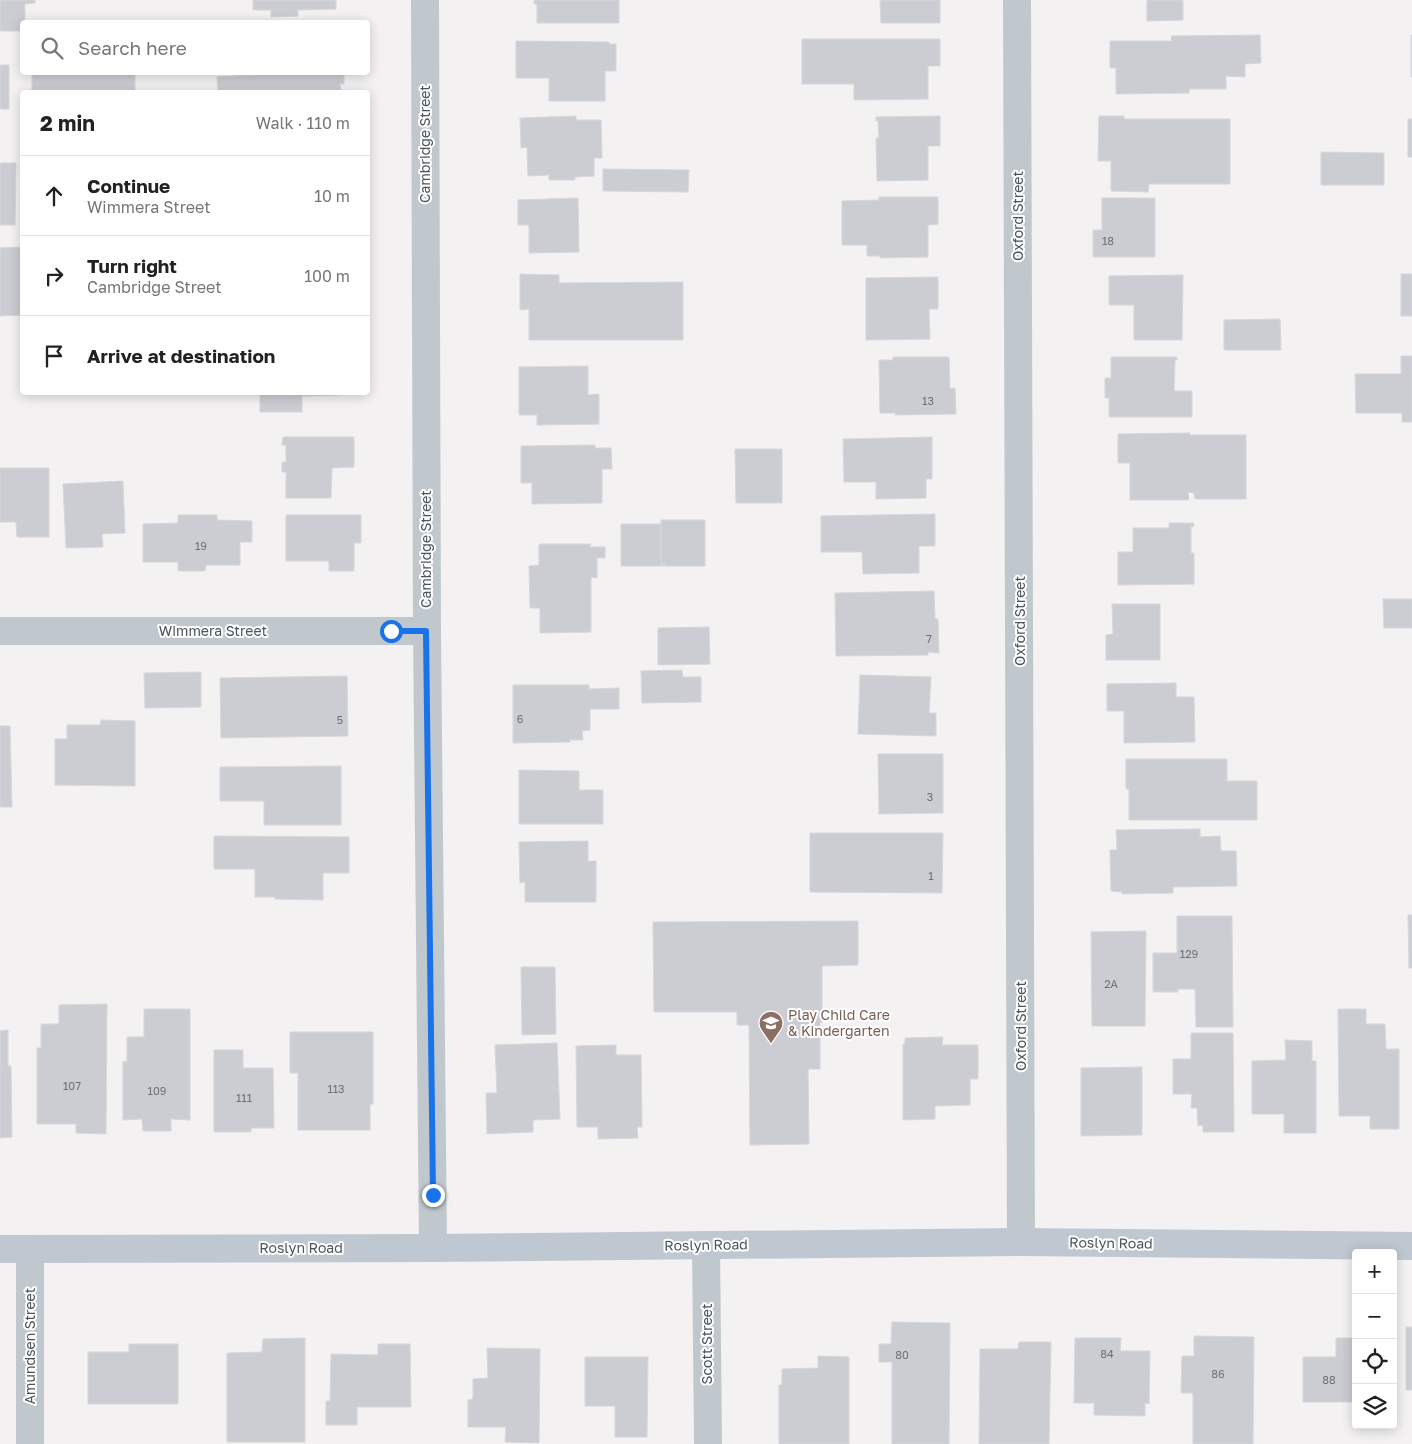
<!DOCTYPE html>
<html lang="en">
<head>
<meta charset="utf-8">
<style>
  :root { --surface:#fff; --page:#f6f6f6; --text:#222; --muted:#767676; --line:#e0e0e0 }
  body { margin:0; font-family:"Golos Text",sans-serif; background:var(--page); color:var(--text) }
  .controls { position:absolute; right:15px; bottom:15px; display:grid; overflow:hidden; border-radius:5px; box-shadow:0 2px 12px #0003 }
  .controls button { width:45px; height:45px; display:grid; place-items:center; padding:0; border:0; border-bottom:1px solid var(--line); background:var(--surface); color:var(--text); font:25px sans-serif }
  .stop { position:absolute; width:15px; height:15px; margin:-11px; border:4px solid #1a73e8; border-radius:50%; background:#fff }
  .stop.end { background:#1a73e8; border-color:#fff; box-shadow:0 1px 5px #0008 }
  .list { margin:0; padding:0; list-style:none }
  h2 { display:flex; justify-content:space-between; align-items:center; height:65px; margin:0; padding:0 20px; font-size:21px }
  h2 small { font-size:16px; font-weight:400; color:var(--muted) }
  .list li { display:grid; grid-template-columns:32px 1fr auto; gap:15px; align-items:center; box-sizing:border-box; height:80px; padding:0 20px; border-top:1px solid var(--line) }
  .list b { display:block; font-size:19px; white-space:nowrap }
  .list p { margin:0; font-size:16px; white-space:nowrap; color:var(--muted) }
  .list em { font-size:16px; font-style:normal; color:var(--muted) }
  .icon { flex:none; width:28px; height:28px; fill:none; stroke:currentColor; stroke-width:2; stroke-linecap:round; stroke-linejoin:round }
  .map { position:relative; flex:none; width:1412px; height:1444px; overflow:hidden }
  .search { position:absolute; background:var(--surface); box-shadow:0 2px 12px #0003; left:20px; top:20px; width:350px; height:55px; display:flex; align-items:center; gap:12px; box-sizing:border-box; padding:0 18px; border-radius:5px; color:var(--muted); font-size:19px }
  .panel { position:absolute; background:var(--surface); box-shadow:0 2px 12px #0003; left:20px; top:90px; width:350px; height:305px; border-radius:5px }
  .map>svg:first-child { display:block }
  .building { fill:#cbcdd3; stroke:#d5d7db }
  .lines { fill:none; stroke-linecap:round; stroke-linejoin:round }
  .street { stroke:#c0c8ce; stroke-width:28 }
  .secondary { stroke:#bfc7d0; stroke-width:28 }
  .route { stroke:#1a73e8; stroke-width:6 }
  .labels { text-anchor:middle; stroke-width:4; stroke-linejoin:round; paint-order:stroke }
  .number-label { font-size:11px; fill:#6a727a }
  .street-label { font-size:14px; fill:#4a545c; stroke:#fff }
  .education-label { font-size:14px; fill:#785e54; stroke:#fff; text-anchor:start }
</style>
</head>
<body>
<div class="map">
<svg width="1412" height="1444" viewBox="0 0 1412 1444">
  <rect width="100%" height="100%" fill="#f3f1f1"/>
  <g class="building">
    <polygon points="0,0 35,0 35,3 25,4 25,22 22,22 22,31 0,31"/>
    <polygon points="253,0 336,0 336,9 298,10 298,16 271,17 271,10 253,10"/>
    <polygon points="534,0 619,0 619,23 537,23 537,4 534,4"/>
    <polygon points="880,0 940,0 940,23 881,23"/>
    <polygon points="1147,0 1183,0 1183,20 1147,21"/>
    <polygon points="1260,35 1261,63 1245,64 1245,77 1226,76 1226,89 1189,89 1189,93 1116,94 1116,68 1110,68 1110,41 1172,41 1171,36"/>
    <rect x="1411" y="35" width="1" height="42"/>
    <polygon points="802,39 940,39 940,66 928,66 928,99 854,100 854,84 802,84"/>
    <polygon points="516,41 609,42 609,44 616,44 616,71 605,71 605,101 549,101 549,78 516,78"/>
    <rect x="0" y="65" width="9" height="44"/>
    <polygon points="135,72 135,92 32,92 32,73"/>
    <polygon points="253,72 344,72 344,84 340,84 341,92 218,92 217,77 254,75"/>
    <polygon points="576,116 576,120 601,120 602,158 594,158 594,176 575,177 575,180 549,180 549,175 528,176 527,147 521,148 520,118"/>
    <polygon points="940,116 940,146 928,146 928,180 877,181 876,138 879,138 878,120 876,121 876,117"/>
    <polygon points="1099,116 1124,116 1124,119 1230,119 1230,184 1149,184 1148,192 1111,191 1111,161 1098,161"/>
    <rect x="1408" y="119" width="4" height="38"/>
    <polygon points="1321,152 1384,153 1384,185 1321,185"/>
    <polygon points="0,163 16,163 15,225 0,225"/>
    <polygon points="603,169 689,170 688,192 603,191"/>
    <polygon points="879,197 938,197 938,224 928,225 928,257 880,258 880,256 867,256 867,245 842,245 842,201 879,200"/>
    <polygon points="578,198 579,252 529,253 529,225 518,225 518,200"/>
    <polygon points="1102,198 1155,198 1155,257 1093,257 1093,230 1102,230"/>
    <polygon points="22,247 22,315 0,316 0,248"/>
    <polygon points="520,274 559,275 559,283 683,282 683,340 529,340 529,309 520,310"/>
    <rect x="1401" y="274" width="11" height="42"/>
    <polygon points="1183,275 1182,340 1134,340 1134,305 1109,305 1109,276"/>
    <polygon points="938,277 938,309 929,309 930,339 866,340 866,278"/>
    <polygon points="1280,319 1281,350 1224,350 1224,320"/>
    <polygon points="1401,356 1412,356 1412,422 1402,422 1402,413 1356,413 1355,374 1401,374"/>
    <polygon points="893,357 949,357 950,389 955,388 956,414 895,415 896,413 880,413 879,360 893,360"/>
    <polygon points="1111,357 1177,357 1177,360 1175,360 1174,391 1192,391 1192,417 1109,417 1109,398 1105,398 1105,378 1111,378"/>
    <polygon points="588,366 588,395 599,394 599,424 537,425 537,415 519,415 519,367"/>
    <polygon points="260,392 339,392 339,395 302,396 302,412 260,412"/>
    <polygon points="1190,433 1190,435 1246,435 1246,499 1195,499 1194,493 1188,492 1189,500 1130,500 1130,463 1118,463 1118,434"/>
    <polygon points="283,437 354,437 354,467 332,468 331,498 286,498 286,472 282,472 282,462 286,462 286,445 282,445"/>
    <polygon points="932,437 932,479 926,479 926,498 876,499 876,482 844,482 843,439"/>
    <polygon points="595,445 595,448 611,448 612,469 602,469 602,503 532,504 532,483 521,483 521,446"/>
    <polygon points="735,449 782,449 782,503 736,503"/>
    <polygon points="0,468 49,468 49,537 17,537 16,522 0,522"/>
    <polygon points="123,481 125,533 102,534 103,547 66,548 63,484"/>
    <polygon points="935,514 935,546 919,546 919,573 863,574 862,552 821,552 821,516"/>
    <polygon points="178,515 217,515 217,520 252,521 252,542 240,542 240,565 206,565 205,571 178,571 178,562 143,562 143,524 178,523"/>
    <polygon points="286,515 361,515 361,543 354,543 354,571 329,571 329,561 286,561"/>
    <polygon points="661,520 705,520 705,566 665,566 665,564 661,564"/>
    <polygon points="1169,523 1194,523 1193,527 1191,527 1191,553 1194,553 1194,584 1118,585 1118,552 1133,552 1133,528 1169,528"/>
    <polygon points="621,524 661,524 661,564 665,564 665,566 621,566"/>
    <polygon points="540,544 591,544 590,547 605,547 605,558 597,558 597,578 591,577 591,632 540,633 540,608 530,608 529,566 539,565 539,545"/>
    <polygon points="934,591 935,619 938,619 939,653 928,652 928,655 836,656 835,593"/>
    <polygon points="1383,599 1412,599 1412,628 1384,628"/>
    <polygon points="1112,604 1160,604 1160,660 1106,660 1106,635 1113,634"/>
    <polygon points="709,627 710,664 658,665 658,628"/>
    <polygon points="682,670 683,677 701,677 701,702 642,703 641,671"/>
    <polygon points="201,672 201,707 145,708 144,673"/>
    <polygon points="860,675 931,677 929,713 936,713 936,736 858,734"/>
    <polygon points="347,676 348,736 221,738 220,678"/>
    <polygon points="1176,683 1176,697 1194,697 1195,742 1124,743 1124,711 1107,711 1107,684"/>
    <polygon points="513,685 589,685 589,689 619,688 619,709 590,709 590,730 582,731 583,740 570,740 570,742 513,743"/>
    <polygon points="101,720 135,721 135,786 55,785 55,739 67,739 67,725 100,725"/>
    <polygon points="0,726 10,726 12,807 0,807"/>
    <polygon points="878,754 943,754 943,813 879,814"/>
    <polygon points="1126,759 1227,759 1227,781 1257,781 1257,820 1129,820 1129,789 1126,789"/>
    <polygon points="341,766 341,825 264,825 264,801 220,801 220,767"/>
    <polygon points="519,770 579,771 579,790 603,790 603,824 519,824"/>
    <polygon points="1200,829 1200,837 1220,836 1221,851 1236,851 1237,886 1173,887 1173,893 1122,894 1122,892 1111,891 1110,850 1117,850 1116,830"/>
    <polygon points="810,833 943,833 942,893 810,892"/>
    <polygon points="214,836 349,837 349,873 323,873 323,900 275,899 275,897 255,897 255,869 214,869"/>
    <polygon points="588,841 588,861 596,861 596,902 525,902 525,882 520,883 519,842"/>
    <polygon points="1408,915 1412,915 1412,968 1409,968"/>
    <polygon points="1177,916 1232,916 1233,1027 1196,1027 1195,989 1178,989 1178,992 1153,992 1153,953 1177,953"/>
    <polygon points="858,921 858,965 822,966 822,1022 820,1023 820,1069 808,1069 809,1144 750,1145 749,1025 737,1025 737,1012 654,1012 653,922"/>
    <polygon points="1146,931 1145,1026 1092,1026 1091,932"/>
    <polygon points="521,967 555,967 556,1034 522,1035"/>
    <polygon points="107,1004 106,1134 76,1133 76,1124 37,1124 37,1048 41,1048 41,1024 59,1024 59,1005"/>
    <polygon points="144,1009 190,1009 190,1120 171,1119 171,1131 143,1131 142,1119 123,1120 123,1061 127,1062 127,1037 144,1037"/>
    <polygon points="1338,1009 1366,1009 1366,1024 1385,1024 1386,1049 1399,1049 1399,1129 1370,1129 1370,1116 1339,1116"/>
    <polygon points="8,1030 8,1066 11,1066 12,1137 0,1138 0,1031"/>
    <polygon points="290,1032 373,1032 373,1104 370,1104 370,1130 298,1130 298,1073 290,1073"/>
    <polygon points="1191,1033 1233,1033 1234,1132 1203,1132 1203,1125 1198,1126 1197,1108 1191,1108 1192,1094 1173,1094 1173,1059 1191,1059"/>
    <polygon points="943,1037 942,1045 978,1045 978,1079 970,1079 970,1105 935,1106 935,1119 903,1120 903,1044 905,1044 905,1038"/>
    <polygon points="1285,1040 1312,1041 1312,1061 1316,1061 1316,1133 1284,1133 1284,1114 1252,1114 1252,1061 1286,1060"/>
    <polygon points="557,1043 560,1119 533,1120 533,1132 487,1134 486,1093 497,1093 495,1045"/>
    <polygon points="616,1045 616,1055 641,1055 642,1127 637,1127 638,1138 598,1139 598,1127 577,1127 576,1046"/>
    <polygon points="214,1050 243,1050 243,1068 273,1068 274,1128 251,1128 251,1132 214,1132"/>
    <polygon points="1142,1067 1142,1135 1081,1136 1081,1068"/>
    <polygon points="892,1322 950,1323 949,1444 892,1444 892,1362 879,1362 879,1344 891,1344"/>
    <rect x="1406" y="1327" width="6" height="63"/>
    <polygon points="1194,1336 1254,1337 1253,1444 1193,1444 1193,1393 1181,1393 1182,1356 1194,1356"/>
    <polygon points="305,1338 305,1442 227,1442 227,1353 262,1352 263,1339"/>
    <polygon points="1075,1338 1121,1338 1120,1351 1150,1351 1149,1404 1145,1403 1145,1416 1094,1415 1094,1403 1074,1403"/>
    <polygon points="1336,1338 1355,1338 1356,1402 1303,1402 1303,1357 1336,1357"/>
    <polygon points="1019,1342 1051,1342 1049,1444 979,1444 980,1349 1018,1349"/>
    <polygon points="129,1344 178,1344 178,1404 88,1404 88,1352 129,1352"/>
    <polygon points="378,1344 410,1344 411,1407 357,1407 357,1425 326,1425 326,1401 330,1401 331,1354 378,1355"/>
    <polygon points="487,1348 540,1349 539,1443 505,1442 506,1427 468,1427 468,1400 473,1399 473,1379 488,1378"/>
    <polygon points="818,1356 849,1357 849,1444 779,1444 779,1385 782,1385 782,1369 818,1368"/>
    <polygon points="585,1357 648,1357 647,1437 615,1437 615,1406 585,1406"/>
  </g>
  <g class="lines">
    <g class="street">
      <polyline points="425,0 427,631 433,1248"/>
      <polyline points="1017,0 1021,1242"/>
      <polyline points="0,631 427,631"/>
      <polyline points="706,1245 708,1444"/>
      <polyline points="30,1249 30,1444"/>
    </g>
    <polyline class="secondary" points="0,1249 433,1248 1021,1242 1412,1246"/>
  </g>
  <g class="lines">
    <polyline class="route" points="391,631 426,631 433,1195"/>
  </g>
  <defs>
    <symbol id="school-pin" viewBox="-11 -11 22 30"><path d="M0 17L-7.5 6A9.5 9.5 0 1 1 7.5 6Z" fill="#8d6e63" stroke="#fff"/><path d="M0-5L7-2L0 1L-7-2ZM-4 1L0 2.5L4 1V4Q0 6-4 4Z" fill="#fff"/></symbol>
  </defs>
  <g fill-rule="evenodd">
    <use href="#school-pin" x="757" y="1009" width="28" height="38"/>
  </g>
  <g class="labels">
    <g class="number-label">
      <text x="1108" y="245">18</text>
      <text x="928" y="405">13</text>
      <text x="201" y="550">19</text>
      <text x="929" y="643">7</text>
      <text x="520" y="723">6</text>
      <text x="340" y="724">5</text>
      <text x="930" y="801">3</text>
      <text x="931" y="880">1</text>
      <text x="1189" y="958">129</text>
      <text x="1111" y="988">2A</text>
      <text x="72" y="1090">107</text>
      <text x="336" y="1093">113</text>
      <text x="157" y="1095">109</text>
      <text x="244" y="1102">111</text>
      <text x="1107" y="1358">84</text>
      <text x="902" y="1359">80</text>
      <text x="1218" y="1378">86</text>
      <text x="1329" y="1384">88</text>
    </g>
    <g class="street-label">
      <text transform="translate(425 144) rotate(-90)" y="5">Cambridge Street</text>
      <text transform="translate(1018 216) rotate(-90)" y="5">Oxford Street</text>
      <text transform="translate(426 549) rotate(-90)" y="5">Cambridge Street</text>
      <text transform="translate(1020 621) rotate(-90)" y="5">Oxford Street</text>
      <text x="213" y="636">Wimmera Street</text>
      <text transform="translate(1021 1026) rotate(-90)" y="5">Oxford Street</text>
      <text transform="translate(1111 1243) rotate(1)" y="5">Roslyn Road</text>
      <text transform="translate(706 1245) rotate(-1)" y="5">Roslyn Road</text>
      <text x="301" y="1253">Roslyn Road</text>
      <text transform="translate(707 1344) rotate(-90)" y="5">Scott Street</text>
      <text transform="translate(30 1346) rotate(-90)" y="5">Amundsen Street</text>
    </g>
    <g class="education-label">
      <text x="788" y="1020">Play Child Care<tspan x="788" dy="16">&amp; Kindergarten</tspan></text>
    </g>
  </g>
</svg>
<div class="controls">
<button>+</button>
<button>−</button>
<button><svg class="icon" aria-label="locate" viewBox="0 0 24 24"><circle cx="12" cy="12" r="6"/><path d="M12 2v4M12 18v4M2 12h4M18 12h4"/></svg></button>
<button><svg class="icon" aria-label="layers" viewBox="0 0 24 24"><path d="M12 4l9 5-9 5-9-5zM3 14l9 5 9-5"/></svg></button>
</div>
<div class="stop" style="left:391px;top:631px"></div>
<div class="stop end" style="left:433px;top:1195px"></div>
<div class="search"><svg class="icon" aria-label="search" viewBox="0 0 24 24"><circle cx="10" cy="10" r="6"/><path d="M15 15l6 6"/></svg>Search here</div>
<section class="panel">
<h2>2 min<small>Walk · 110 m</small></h2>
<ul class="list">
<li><svg class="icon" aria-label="ahead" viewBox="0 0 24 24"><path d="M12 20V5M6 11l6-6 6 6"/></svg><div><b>Continue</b><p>Wimmera Street</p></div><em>10 m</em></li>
<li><svg class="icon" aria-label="right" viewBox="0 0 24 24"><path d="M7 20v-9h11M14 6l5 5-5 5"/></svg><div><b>Turn right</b><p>Cambridge Street</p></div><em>100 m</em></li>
<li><svg class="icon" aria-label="arrive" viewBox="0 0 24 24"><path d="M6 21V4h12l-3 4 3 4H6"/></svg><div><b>Arrive at destination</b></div></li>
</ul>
</section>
</div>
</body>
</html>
